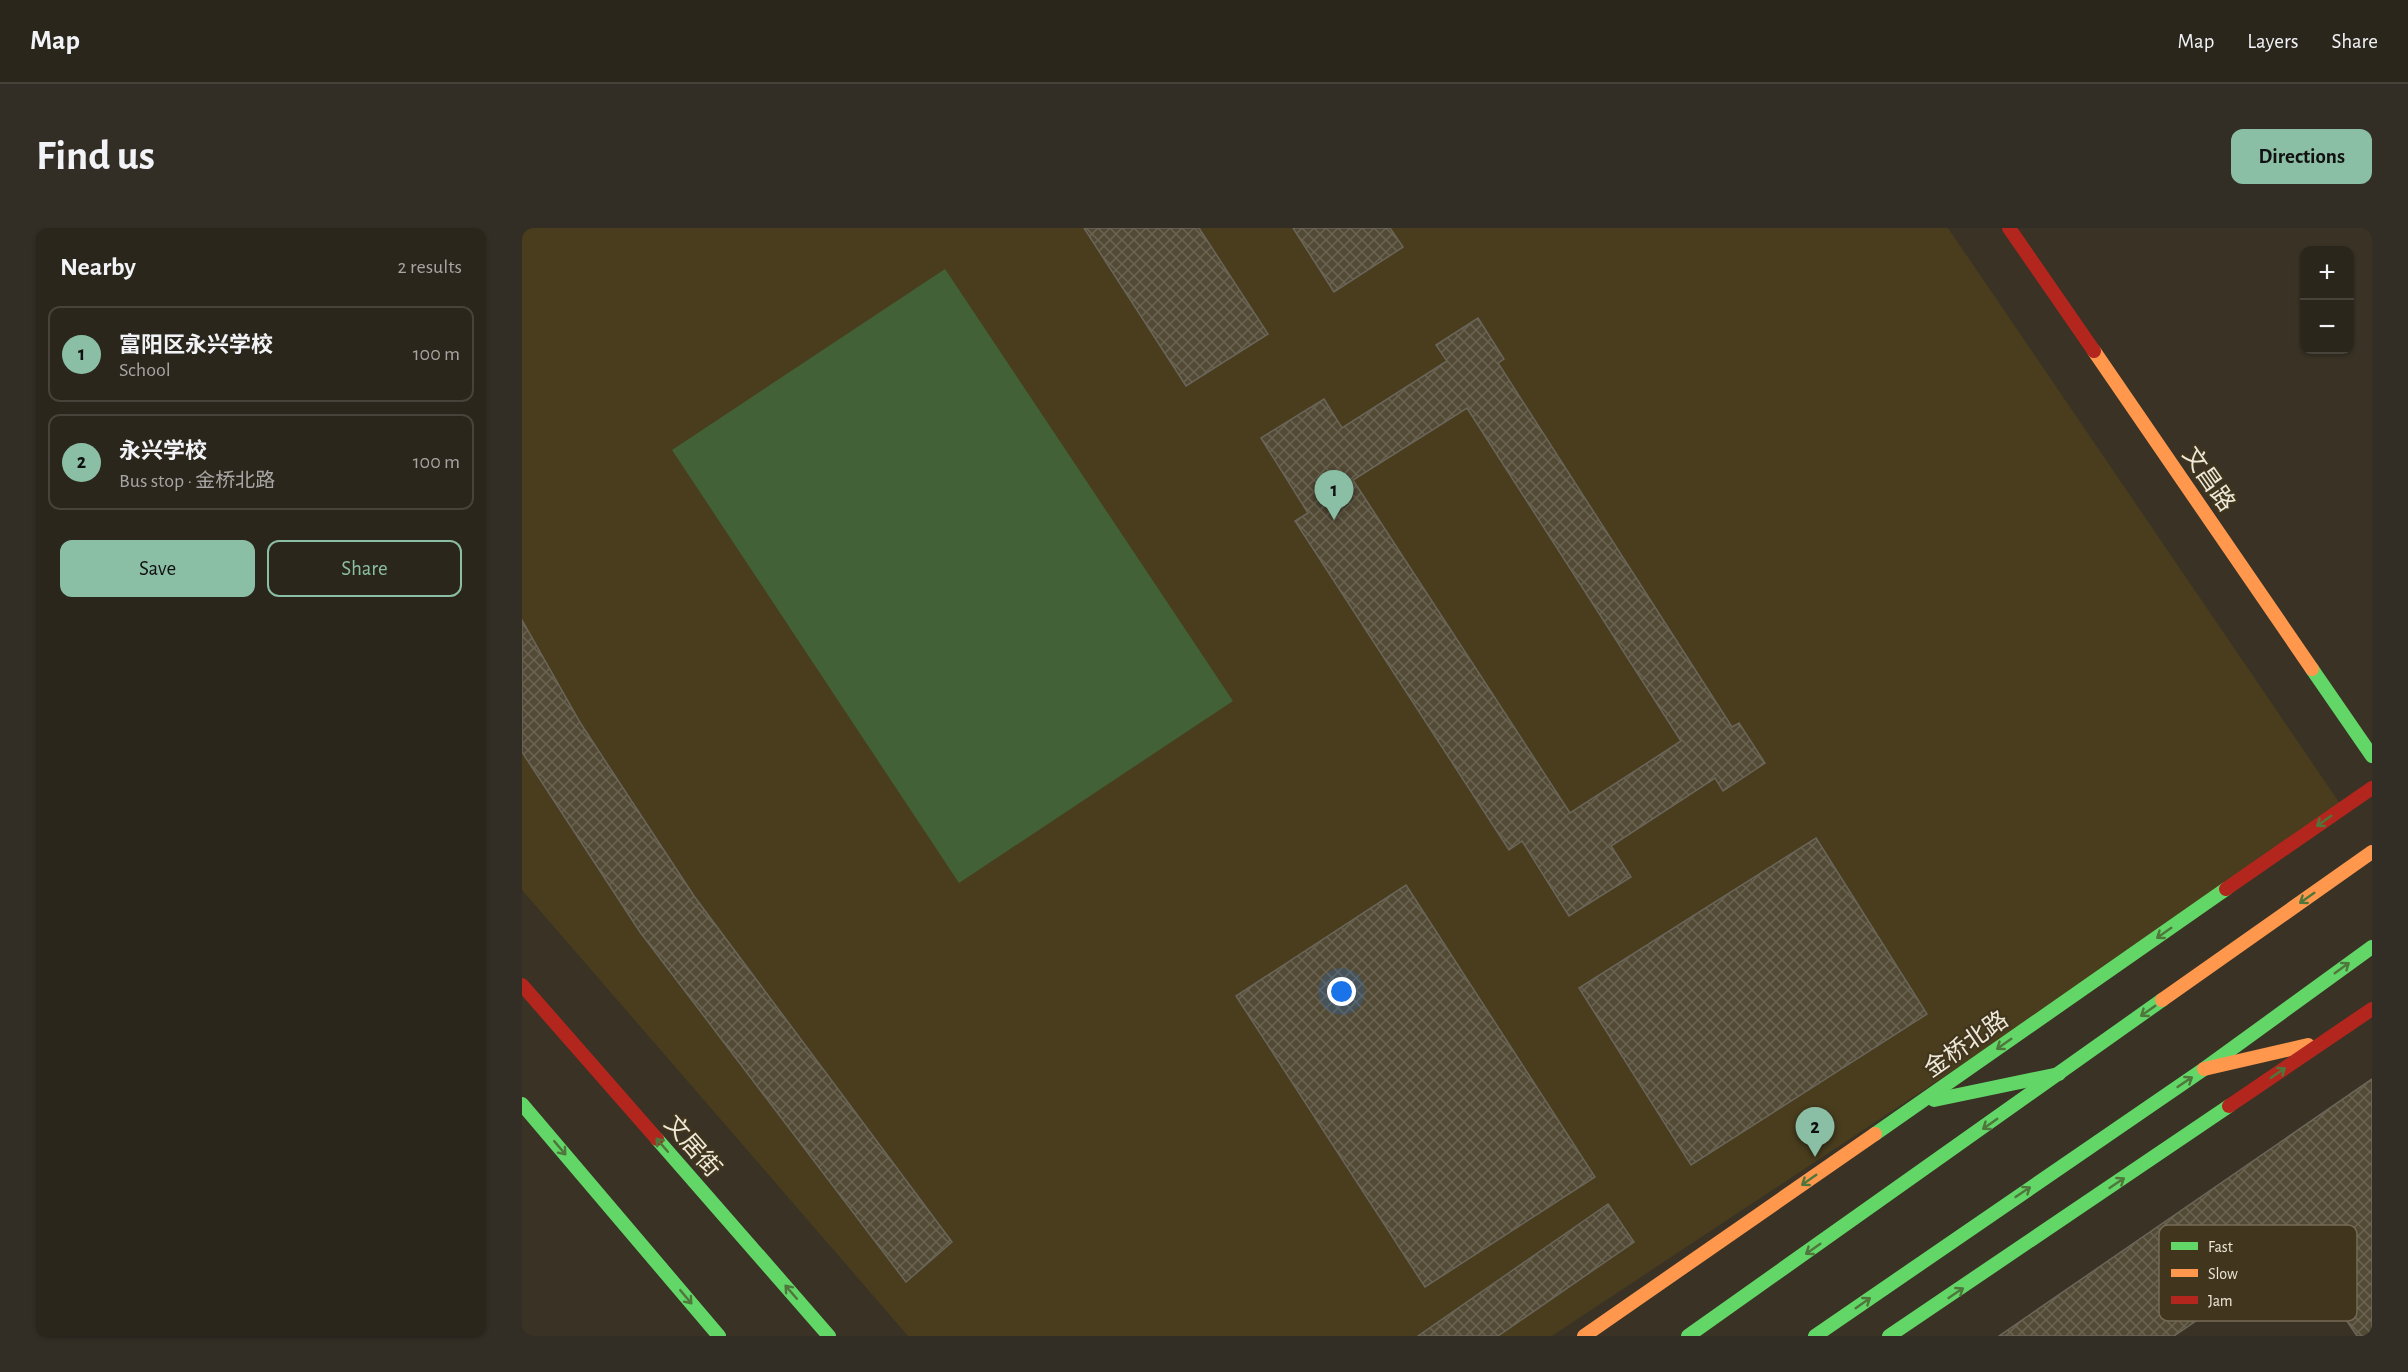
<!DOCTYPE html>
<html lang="en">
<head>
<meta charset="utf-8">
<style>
  :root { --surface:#2b261c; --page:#332e25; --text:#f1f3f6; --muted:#a6a5a3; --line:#47433b; --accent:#8abfa5 }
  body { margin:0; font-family:"Alegreya Sans","Noto Sans SC",sans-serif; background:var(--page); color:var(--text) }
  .controls { position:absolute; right:18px; top:18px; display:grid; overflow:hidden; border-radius:12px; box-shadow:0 2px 4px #0004 }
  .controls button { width:54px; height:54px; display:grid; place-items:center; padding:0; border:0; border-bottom:2px solid var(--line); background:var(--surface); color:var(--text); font:30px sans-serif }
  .you { position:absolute; left:820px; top:764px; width:21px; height:21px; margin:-15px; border:4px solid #fff; border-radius:50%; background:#1a73e8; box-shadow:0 0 0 9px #1a73e833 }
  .badge { display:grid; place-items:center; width:39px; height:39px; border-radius:50%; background:var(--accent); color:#111; font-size:20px; font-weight:700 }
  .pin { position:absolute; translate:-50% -50px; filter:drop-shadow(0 2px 3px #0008) }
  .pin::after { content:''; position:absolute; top:32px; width:21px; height:18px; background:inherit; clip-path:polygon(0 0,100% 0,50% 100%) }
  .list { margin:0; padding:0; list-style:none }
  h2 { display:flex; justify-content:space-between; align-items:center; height:78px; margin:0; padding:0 24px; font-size:26px }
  h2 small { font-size:20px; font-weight:400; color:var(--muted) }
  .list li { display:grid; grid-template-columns:39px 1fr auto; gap:18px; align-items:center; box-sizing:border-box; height:96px; margin:0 12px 12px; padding:0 12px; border:2px solid var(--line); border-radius:12px }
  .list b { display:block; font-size:22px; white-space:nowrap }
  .list p { margin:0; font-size:20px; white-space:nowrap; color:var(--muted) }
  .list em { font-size:20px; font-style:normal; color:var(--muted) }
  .actions { display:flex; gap:12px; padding:18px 24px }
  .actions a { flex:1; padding:14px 0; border:2px solid var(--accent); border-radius:12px; text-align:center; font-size:21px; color:var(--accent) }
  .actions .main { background:var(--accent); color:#111 }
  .map { position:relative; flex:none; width:1850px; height:1108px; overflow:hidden; border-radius:12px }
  header { display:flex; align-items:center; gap:36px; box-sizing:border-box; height:84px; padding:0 30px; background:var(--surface); border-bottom:2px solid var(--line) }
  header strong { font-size:28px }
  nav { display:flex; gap:33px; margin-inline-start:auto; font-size:21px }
  .intro { display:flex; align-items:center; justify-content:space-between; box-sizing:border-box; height:144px; padding:0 36px }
  h1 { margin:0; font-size:42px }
  .button { padding:15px 27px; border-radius:12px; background:var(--accent); color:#111; font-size:21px; font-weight:700 }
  main { display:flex; gap:36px; padding:0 36px }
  aside { flex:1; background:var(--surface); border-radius:12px; box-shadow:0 2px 4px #0004 }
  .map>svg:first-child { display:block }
  .built { fill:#493d1e }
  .green { fill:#426136 }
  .building { fill:url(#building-cross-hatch); stroke:#6b665a; stroke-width:1.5; fill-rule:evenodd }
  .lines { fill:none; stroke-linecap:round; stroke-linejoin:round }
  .fast { stroke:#63d668; stroke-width:14 }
  .slow { stroke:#ff974d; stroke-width:14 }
  .jam { stroke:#b3261e; stroke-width:14 }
  .oneway { stroke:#4f763b }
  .labels { text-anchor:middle; stroke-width:4.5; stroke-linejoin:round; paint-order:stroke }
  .street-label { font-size:24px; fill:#eee8d9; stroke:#41361d }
  .key { fill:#41361d; stroke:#756b55; stroke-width:1.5 }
  .key-label { font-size:16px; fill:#eee8d9 }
</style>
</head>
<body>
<header>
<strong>Map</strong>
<nav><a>Map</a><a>Layers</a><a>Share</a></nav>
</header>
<div class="intro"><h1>Find us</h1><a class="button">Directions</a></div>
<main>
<aside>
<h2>Nearby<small>2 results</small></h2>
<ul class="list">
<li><span class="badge">1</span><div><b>富阳区永兴学校</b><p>School</p></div><em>100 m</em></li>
<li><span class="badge">2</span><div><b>永兴学校</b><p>Bus stop · 金桥北路</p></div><em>100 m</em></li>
</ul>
<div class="actions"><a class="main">Save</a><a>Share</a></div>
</aside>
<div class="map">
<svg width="1850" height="1108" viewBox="0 0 1850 1108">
  <defs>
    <pattern id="building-cross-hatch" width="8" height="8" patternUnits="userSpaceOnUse" patternTransform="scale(1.5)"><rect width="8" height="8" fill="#524a35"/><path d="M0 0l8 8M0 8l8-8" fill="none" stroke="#6b6452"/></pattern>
  </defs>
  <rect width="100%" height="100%" fill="#393225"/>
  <polygon class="built" points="0,0 1426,0 1823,583 1030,1108 386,1108 0,662"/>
  <polygon class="green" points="423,41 711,473 437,655 150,222"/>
  <g class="building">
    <polygon points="562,0 677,0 746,106 664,158"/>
    <polygon points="771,0 868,0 881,19 812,64"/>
    <path d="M956,90L982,131L976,135L1210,499L1217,495L1243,535L1201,563L1193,550L1089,618L1109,649L1047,688L1000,613L987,622L773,293L786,285L739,210L802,171L820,200L925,133L914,117ZM945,180L1159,513L1048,585L831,252Z"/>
    <polygon points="0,392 59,496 172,668 430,1014 384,1054 118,704 0,524"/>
    <polygon points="1294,610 1405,786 1169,937 1057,760"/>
    <polygon points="884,657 1073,949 903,1059 714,768"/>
    <polygon points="1850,851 1850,1108 1835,1108 1777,1022 1652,1108 1477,1108"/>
    <polygon points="1086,976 1112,1014 976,1108 896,1108"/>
  </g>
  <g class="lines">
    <g class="fast">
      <polyline points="1790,441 1850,528"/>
      <polyline points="1412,872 1537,846"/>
      <polyline points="0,876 197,1108"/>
      <polyline points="1353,906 1704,661"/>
      <polyline points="135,911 307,1108"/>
      <polyline points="1166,1108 1640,772"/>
      <polyline points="1293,1108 1682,841 1850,719"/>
      <polyline points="1367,1108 1707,878"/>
    </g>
    <g class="slow">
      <polyline points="1572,123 1790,441"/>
      <polyline points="1640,772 1850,624"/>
      <polyline points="1682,841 1786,817"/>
      <polyline points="1062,1108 1353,906"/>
    </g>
    <g class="jam">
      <polyline points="1487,0 1572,123"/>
      <polyline points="1704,661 1850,560"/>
      <polyline points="0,757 135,911"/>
      <polyline points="1707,878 1850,781"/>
    </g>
  </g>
  <defs><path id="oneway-shaft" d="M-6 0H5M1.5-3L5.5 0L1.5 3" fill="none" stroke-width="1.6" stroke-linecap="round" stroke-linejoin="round" transform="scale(1.5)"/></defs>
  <g class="oneway">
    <use href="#oneway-shaft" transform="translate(1802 593) rotate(145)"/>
    <use href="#oneway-shaft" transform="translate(1785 670) rotate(145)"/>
    <use href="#oneway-shaft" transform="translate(1642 705) rotate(145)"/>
    <use href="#oneway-shaft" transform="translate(1820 740) rotate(-36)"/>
    <use href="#oneway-shaft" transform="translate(1626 783) rotate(145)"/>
    <use href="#oneway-shaft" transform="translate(1482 816) rotate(145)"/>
    <use href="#oneway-shaft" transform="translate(1756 845) rotate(-34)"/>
    <use href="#oneway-shaft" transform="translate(1663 854) rotate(-34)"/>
    <use href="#oneway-shaft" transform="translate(1468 896) rotate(145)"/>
    <use href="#oneway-shaft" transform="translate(140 917) rotate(-131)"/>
    <use href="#oneway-shaft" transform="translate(38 920) rotate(50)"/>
    <use href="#oneway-shaft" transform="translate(1287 952) rotate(145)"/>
    <use href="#oneway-shaft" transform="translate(1595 955) rotate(-34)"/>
    <use href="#oneway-shaft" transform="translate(1501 964) rotate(-34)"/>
    <use href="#oneway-shaft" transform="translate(1291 1021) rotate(145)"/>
    <use href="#oneway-shaft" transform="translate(269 1064) rotate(-131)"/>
    <use href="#oneway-shaft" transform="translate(1434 1065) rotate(-34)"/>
    <use href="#oneway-shaft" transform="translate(164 1069) rotate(50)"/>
    <use href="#oneway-shaft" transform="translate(1341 1075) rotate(-35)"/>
  </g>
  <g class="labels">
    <g class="street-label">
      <text transform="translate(1687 251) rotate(55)" y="8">文昌路</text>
      <text transform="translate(1444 816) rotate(-35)" y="8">金桥北路</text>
      <text transform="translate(171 918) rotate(49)" y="8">文居街</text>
    </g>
  </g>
  <rect x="1637" y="997" width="198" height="96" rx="9" class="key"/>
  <rect x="1649" y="1014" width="27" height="8" fill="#63d668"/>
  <rect x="1649" y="1041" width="27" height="8" fill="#ff974d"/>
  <rect x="1649" y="1068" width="27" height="8" fill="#b3261e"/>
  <g class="key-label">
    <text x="1686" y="1024">Fast</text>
    <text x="1686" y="1051">Slow</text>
    <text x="1686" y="1078">Jam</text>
  </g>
</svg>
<div class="controls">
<button>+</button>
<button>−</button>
</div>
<div class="you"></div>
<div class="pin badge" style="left:812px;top:292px">1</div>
<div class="pin badge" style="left:1293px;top:929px">2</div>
</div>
</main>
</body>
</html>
